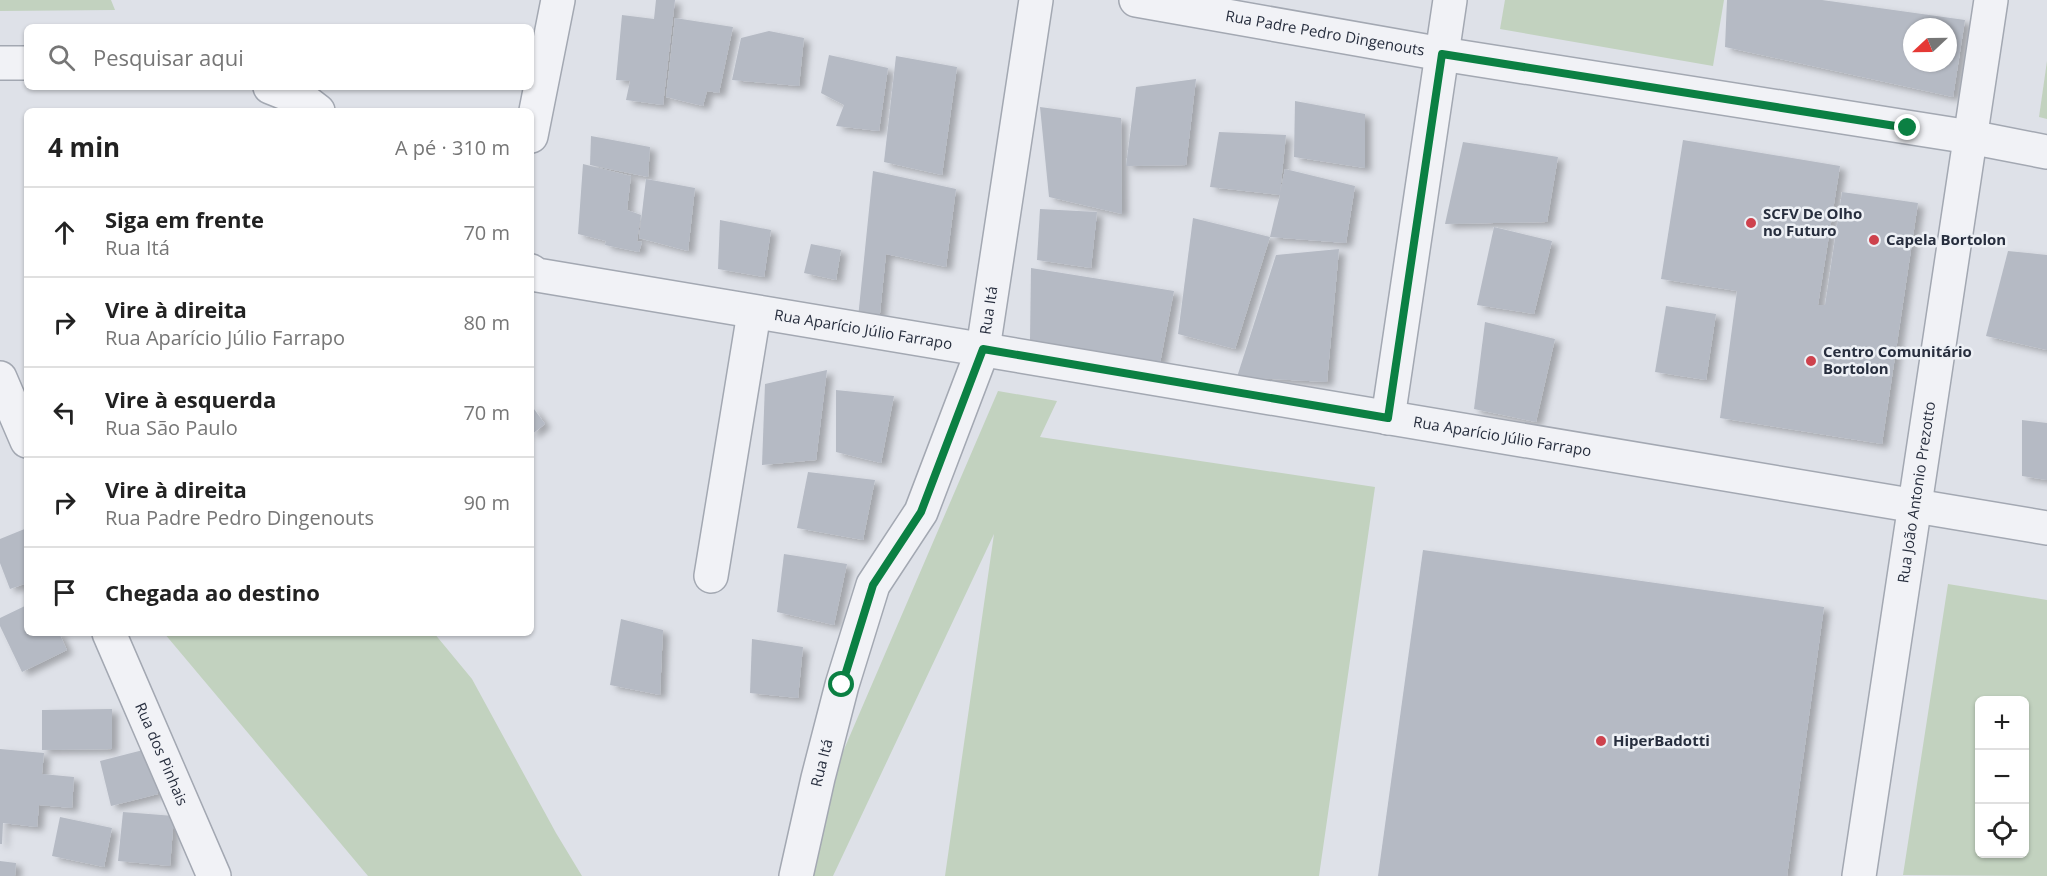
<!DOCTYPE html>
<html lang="pt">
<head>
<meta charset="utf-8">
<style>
  :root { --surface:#fff; --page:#f2f2f2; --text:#222; --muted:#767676; --line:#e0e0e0 }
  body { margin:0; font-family:"Open Sans",sans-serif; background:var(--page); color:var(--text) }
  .controls { position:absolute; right:18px; bottom:18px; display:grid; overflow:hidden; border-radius:9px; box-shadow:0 2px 4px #0004 }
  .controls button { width:54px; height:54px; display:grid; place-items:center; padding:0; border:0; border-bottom:2px solid var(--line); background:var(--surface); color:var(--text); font:30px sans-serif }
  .compass { position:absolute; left:1903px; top:18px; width:54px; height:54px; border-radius:50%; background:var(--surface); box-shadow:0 2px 4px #0004; rotate:248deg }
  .stop { position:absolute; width:18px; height:18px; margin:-14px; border:4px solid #0b8043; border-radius:50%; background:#fff }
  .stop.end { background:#0b8043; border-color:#fff; box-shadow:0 2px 6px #0008 }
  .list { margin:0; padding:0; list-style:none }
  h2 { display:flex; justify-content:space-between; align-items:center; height:78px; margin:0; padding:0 24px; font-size:26px }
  h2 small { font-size:20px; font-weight:400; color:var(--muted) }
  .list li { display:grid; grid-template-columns:39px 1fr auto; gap:18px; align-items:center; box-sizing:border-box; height:90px; padding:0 24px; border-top:2px solid var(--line) }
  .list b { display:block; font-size:22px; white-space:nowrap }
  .list p { margin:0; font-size:20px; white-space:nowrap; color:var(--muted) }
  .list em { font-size:20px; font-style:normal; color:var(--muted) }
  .icon { flex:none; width:33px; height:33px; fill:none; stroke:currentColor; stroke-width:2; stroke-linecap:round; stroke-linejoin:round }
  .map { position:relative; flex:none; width:2047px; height:876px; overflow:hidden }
  .search { position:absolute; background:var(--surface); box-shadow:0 2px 4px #0004; left:24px; top:24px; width:510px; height:66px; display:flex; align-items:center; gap:15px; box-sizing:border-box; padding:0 21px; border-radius:9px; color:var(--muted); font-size:22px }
  .panel { position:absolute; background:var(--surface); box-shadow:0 2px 4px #0004; left:24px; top:108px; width:510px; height:528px; border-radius:9px }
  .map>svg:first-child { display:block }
  .green { fill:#c2d2bf; fill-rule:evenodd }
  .building { fill:#b5bac4; fill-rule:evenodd; filter:url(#shadow) }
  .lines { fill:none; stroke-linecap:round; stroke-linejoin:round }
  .minor-casing { stroke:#a3a8b2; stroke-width:36 }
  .minor { stroke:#f1f2f6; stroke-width:33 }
  .route { stroke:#0b8043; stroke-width:8 }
  .poi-dot { fill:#ce424d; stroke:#edf0f5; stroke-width:2 }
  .labels { text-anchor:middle; stroke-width:5; stroke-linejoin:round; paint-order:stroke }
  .street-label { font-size:15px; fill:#272e3e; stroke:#edf0f5 }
  .poi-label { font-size:15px; font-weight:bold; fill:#272e3e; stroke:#edf0f5; text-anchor:start }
</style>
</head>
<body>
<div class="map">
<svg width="2047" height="876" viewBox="0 0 2047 876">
  <defs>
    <filter id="shadow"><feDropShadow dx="6" dy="4" stdDeviation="3" flood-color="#0004"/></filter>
  </defs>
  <rect width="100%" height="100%" fill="#dee1e8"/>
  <g class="green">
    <polygon points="0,0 111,0 115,10 0,11"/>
    <polygon points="1505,0 1724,0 1713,66 1500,29"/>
    <polygon points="2047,61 2047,119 2039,117"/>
    <polygon points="998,391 1057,401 1040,437 1375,487 1319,876 945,876 994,534 833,876 812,876 842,754"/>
    <path d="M1948,584L2047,600V876L1903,875ZM2024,700V854H1980V700Z"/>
    <polygon points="164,633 434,633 472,679 556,833 582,876 368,876"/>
  </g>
  <g class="building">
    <polygon points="656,0 675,0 663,105 626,100 630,81 616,80 622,15 654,19"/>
    <path d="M1727,0H1822L1965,20L1953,97L1725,47ZM1912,27H1948V63H1912Z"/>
    <polygon points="675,18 733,27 719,93 707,91 703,106 666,97"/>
    <polygon points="769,31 804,38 799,86 732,80 741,38"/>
    <polygon points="829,55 888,68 879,131 836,126 844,105 821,93"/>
    <polygon points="896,56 957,67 942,175 884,162"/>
    <polygon points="1196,79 1186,165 1126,166 1136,87"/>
    <polygon points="1295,101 1365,114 1365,168 1294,157"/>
    <polygon points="1040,107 1121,118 1122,214 1049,197"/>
    <polygon points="1219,132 1286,135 1280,193 1285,169 1355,186 1346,243 1270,237 1280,195 1210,187"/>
    <polygon points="591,136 650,147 648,177 590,165"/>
    <polygon points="1683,140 1840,166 1818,305 1825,305 1842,192 1918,203 1882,444 1720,418 1737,291 1661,279"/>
    <polygon points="1463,142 1558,157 1547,222 1445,224"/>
    <polygon points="583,164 631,176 627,210 641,215 637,241 642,242 639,252 605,245 606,241 578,234"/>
    <polygon points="873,171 956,189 946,267 886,254 879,323 858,318"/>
    <polygon points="646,179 695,188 688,251 639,238"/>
    <polygon points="1040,209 1097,212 1091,268 1037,260"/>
    <polygon points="1193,218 1270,237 1235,349 1178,334"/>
    <polygon points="720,220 771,230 764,277 718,269"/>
    <polygon points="1494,227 1552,241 1534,314 1477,305"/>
    <polygon points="811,244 841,250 836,280 804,273"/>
    <polygon points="1339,249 1327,382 1237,377 1276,255"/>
    <polygon points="2008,251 2047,255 2047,350 1986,336"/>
    <polygon points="1031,268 1174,291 1160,363 1030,340"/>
    <polygon points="1666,306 1716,314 1706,380 1655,372"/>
    <polygon points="1485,322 1555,339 1536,422 1474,409"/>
    <polygon points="827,370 816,460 762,465 765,384"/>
    <polygon points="836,390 894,396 881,463 836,452"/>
    <polygon points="531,405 545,424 531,435"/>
    <polygon points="2022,420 2047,423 2047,480 2022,476"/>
    <polygon points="808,472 875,480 863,540 797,528"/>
    <polygon points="27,528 27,583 10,589 0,563 0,539"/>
    <polygon points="1423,550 1824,607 1787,876 1378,876"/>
    <polygon points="784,554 847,564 834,625 777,612"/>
    <polygon points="27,605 27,633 59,633 67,650 22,672 0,626 0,618"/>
    <polygon points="621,619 663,630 660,695 610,685"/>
    <polygon points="752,639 803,647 798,698 750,693"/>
    <polygon points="112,709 112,749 42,750 42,710"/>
    <polygon points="0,749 44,753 42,774 74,777 72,808 39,805 37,827 3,823 2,844 0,844"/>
    <polygon points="147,749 158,794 111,806 100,761"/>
    <polygon points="123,812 174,816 170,866 118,861"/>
    <polygon points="60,817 112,828 104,867 52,856"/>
    <polygon points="0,861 16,863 15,876 0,876"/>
  </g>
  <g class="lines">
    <defs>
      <g id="minor">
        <path id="s1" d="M1136,0L1442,54L1970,137L2047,152"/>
        <polyline points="0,63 27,63"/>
        <polyline points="270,87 305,101 318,111"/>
        <polyline points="531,136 558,0"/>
        <path id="s2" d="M531,271L537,275L2047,528"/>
        <polyline points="0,378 27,441"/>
        <polyline points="1388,418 1450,0"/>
        <polyline points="711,576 754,313"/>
        <path id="s3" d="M109,633L214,876"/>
        <path id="s4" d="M796,876L818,778L842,685L873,585L921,512L983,349L1036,0"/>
        <path id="s5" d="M1859,876L1991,0"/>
      </g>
    </defs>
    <use href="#minor" class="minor-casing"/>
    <use href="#minor" class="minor"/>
  </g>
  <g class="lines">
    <polyline class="route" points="842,685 873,585 921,512 983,349 1388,418 1442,54 1908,128"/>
  </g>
  <g class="poi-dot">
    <circle cx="1751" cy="223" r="6"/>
    <circle cx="1874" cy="240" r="6"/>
    <circle cx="1811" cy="361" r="6"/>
    <circle cx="1601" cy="741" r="6"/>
  </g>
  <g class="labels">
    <g class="street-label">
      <text dy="5" stroke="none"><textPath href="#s1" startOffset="192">Rua Padre Pedro Dingenouts</textPath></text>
      <text dy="5" stroke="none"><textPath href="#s4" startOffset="602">Rua Itá</textPath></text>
      <text dy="5" stroke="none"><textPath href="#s2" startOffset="338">Rua Aparício Júlio Farrapo</textPath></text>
      <text dy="5" stroke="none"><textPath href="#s2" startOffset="986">Rua Aparício Júlio Farrapo</textPath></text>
      <text dy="5" stroke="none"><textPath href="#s5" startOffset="388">Rua João Antonio Prezotto</textPath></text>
      <text dy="5" stroke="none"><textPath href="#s3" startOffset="132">Rua dos Pinhais</textPath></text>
      <text dy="5" stroke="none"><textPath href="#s4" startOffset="116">Rua Itá</textPath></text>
    </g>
    <g class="poi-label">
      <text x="1763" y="219">SCFV De Olho<tspan x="1763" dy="17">no Futuro</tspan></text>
      <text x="1886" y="245">Capela Bortolon</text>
      <text x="1823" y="357">Centro Comunitário<tspan x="1823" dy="17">Bortolon</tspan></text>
      <text x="1613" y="746">HiperBadotti</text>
    </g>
  </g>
</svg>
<div class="controls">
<button>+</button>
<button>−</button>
<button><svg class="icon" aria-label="locate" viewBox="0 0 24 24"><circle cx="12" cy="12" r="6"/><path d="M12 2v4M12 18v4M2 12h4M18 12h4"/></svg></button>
</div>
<svg class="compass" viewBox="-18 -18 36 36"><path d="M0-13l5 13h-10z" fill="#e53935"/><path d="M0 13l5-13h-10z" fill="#767676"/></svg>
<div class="stop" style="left:842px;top:685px"></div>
<div class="stop end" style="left:1908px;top:128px"></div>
<div class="search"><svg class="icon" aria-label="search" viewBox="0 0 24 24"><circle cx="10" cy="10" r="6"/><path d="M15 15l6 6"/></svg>Pesquisar aqui</div>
<section class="panel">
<h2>4 min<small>A pé · 310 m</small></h2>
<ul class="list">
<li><svg class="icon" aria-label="ahead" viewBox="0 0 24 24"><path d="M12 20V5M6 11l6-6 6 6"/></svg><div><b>Siga em frente</b><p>Rua Itá</p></div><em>70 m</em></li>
<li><svg class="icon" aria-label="right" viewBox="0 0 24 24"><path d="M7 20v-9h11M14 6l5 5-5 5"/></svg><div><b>Vire à direita</b><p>Rua Aparício Júlio Farrapo</p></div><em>80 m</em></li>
<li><svg class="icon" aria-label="left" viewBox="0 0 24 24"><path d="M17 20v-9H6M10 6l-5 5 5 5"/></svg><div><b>Vire à esquerda</b><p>Rua São Paulo</p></div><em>70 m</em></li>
<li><svg class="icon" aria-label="right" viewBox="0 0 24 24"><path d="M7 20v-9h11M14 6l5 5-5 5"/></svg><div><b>Vire à direita</b><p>Rua Padre Pedro Dingenouts</p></div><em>90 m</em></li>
<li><svg class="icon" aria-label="arrive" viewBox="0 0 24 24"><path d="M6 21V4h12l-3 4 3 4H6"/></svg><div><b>Chegada ao destino</b></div></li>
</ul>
</section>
</div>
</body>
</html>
